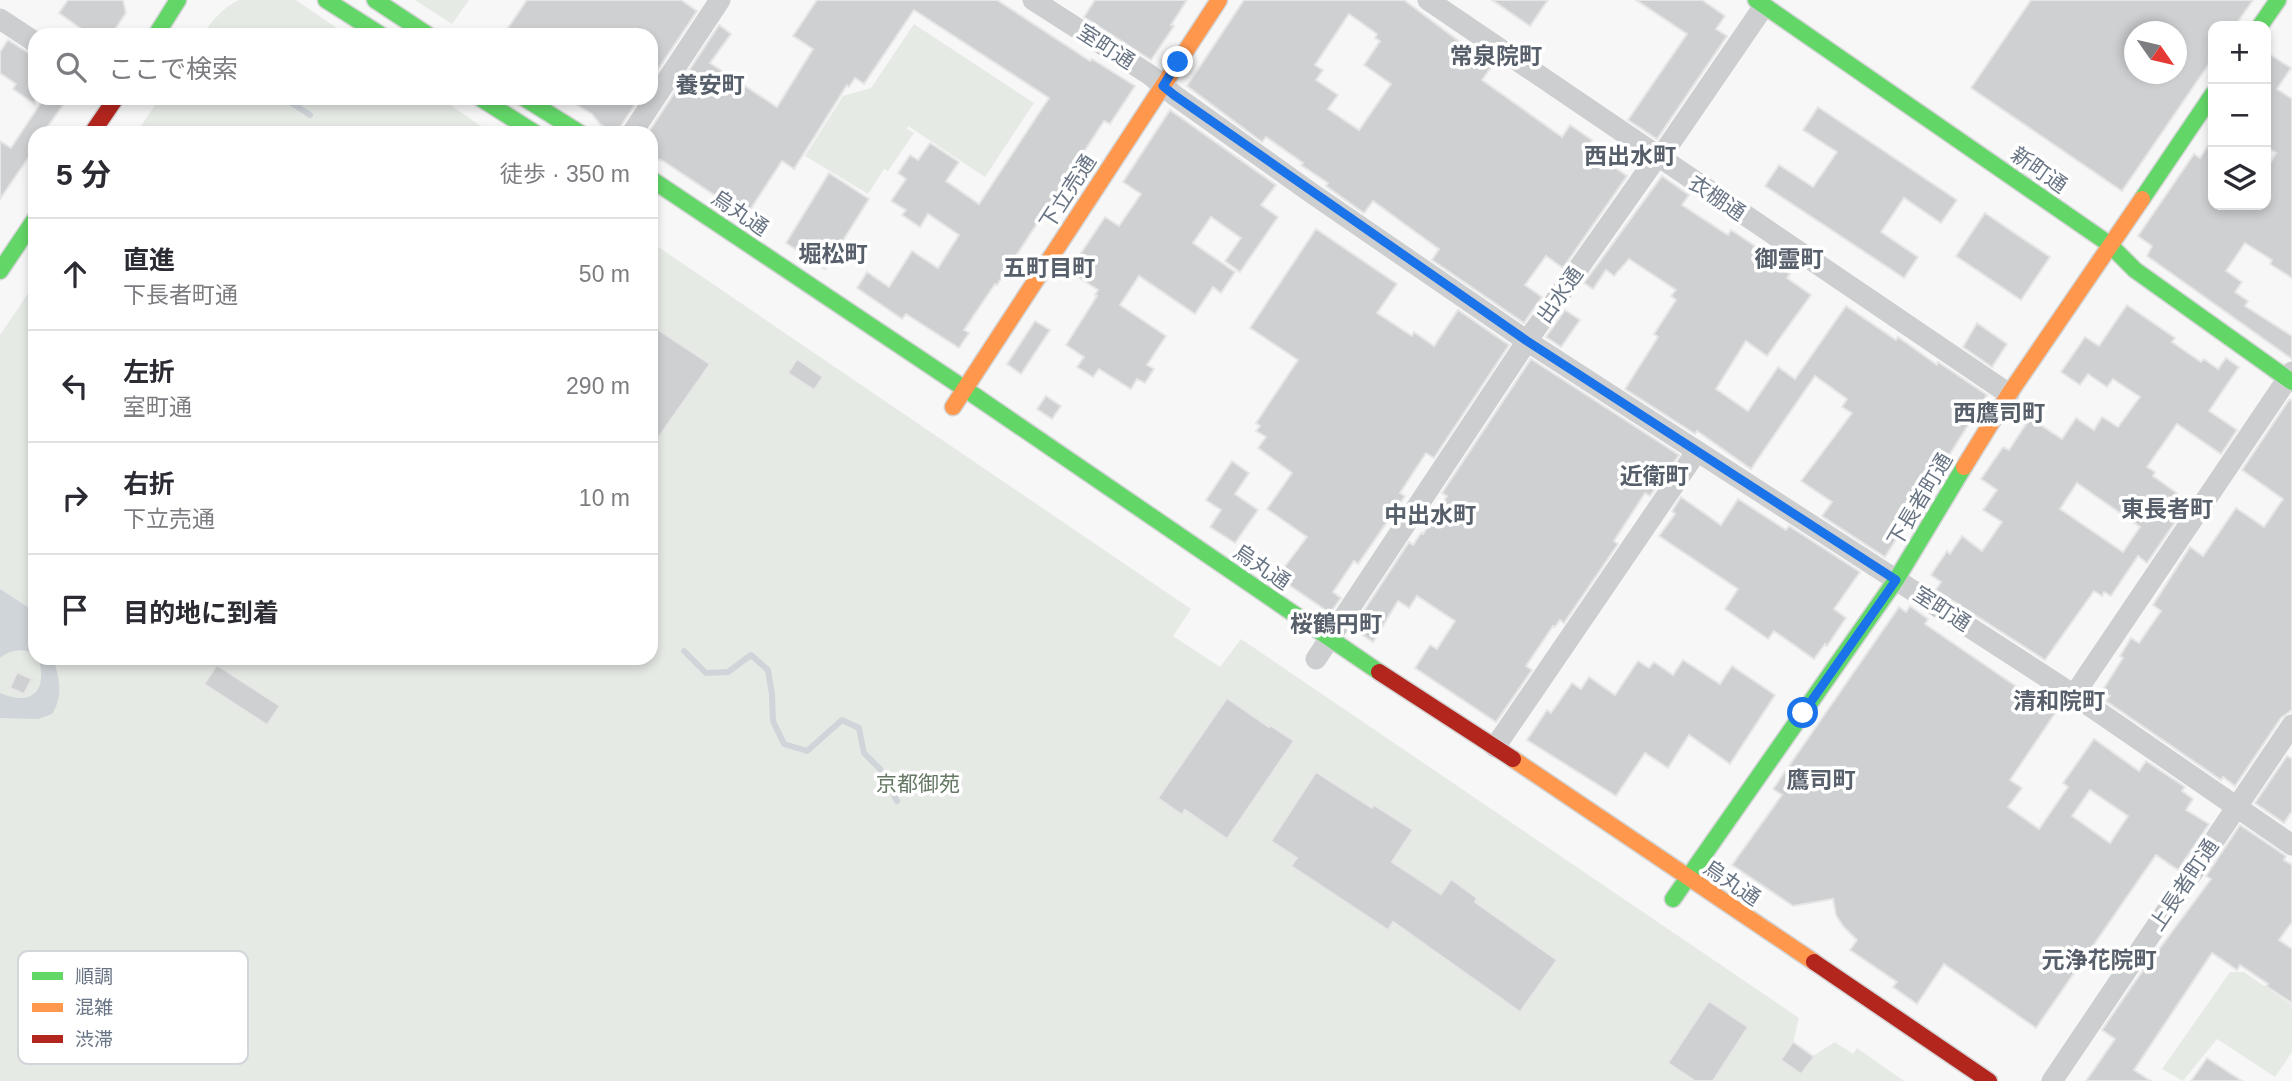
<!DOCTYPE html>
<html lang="ja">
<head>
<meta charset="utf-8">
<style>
  :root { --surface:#fff; --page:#f7f7f7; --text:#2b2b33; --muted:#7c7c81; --line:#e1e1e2 }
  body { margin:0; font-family:Arial,"Noto Sans JP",sans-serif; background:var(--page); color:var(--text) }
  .controls { position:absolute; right:21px; top:21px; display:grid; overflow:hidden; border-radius:14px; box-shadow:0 4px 10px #0003 }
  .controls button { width:63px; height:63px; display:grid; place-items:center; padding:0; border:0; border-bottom:2px solid var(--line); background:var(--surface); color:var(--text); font:35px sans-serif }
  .compass { position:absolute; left:2124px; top:21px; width:63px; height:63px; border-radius:50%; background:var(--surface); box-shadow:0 4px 10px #0003; rotate:124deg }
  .stop { position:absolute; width:21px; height:21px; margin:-16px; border:5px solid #1a73e8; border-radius:50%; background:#fff }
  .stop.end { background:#1a73e8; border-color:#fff; box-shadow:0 2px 7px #0008 }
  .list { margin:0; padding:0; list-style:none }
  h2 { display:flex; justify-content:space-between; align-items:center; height:91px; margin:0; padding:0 28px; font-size:30px }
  h2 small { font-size:23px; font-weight:400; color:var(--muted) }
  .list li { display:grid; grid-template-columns:46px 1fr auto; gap:21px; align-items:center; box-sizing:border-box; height:112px; padding:0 28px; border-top:2px solid var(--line) }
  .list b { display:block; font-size:26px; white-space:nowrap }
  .list p { margin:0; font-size:23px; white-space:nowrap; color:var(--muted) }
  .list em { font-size:23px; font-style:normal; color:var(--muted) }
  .icon { flex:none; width:38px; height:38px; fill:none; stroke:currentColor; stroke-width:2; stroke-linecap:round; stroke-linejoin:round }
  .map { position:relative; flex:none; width:2292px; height:1081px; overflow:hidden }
  .search { position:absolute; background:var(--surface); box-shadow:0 4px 10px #0003; left:28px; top:28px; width:630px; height:77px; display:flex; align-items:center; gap:18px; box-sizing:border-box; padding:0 24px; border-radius:21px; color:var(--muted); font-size:26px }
  .panel { position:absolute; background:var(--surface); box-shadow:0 4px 10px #0003; left:28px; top:126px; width:630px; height:539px; border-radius:21px }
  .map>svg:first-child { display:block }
  .green { fill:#e6eae5 }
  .water { fill:#cfd5d9 }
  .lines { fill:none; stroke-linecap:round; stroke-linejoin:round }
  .stream { stroke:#cfd5d9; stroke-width:6 }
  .building { fill:#cfd0d2; stroke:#e6e6e6; stroke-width:2; fill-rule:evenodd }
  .fast-casing { stroke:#d3d4d5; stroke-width:19 }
  .slow-casing { stroke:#d3d4d5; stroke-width:19 }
  .jam-casing { stroke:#d3d4d5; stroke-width:19 }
  .street { stroke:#cdced0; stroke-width:21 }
  .fast { stroke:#63d668; stroke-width:16 }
  .slow { stroke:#ff974d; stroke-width:16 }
  .jam { stroke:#b3261e; stroke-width:16 }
  .route { stroke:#1a73e8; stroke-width:9 }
  .labels { text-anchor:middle; stroke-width:7; stroke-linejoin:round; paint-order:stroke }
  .street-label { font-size:21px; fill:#697585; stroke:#fff }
  .park-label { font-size:21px; fill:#657864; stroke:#fff }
  .neighbourhood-label { font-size:23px; font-weight:bold; fill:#575f6b; stroke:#fff }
  .key { fill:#fff; stroke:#d2d6da; stroke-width:2 }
  .key-label { font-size:19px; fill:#697585 }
</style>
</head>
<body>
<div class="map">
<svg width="2292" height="1081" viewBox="0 0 2292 1081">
  <rect width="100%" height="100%" fill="#f7f7f7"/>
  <g class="green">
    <path d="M239,0H296L347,35H202C212,21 223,7 239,0Z"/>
    <polygon points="415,0 469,0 452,24"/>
    <polygon points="914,24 1034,103 985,177 908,126 907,129 914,133 888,171 884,169 868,194 805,156 843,96 871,88"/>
    <polygon points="160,98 440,98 491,133 136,133"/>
    <polygon points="651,242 1191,609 1173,636 1220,667 1241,639 1799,1018 1793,1042 1813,1056 1835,1042 1853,1054 1857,1048 1904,1081 0,1081 0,335 35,283 35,658 651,658"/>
    <polygon points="2230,972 2244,972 2292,1005 2292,1052 2275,1077 2217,1039 2183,1081 2162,1069"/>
  </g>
  <g class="water">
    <path d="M0,589L35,612V655C24,647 10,650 0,658Z"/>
    <path d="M38,658H53C59,678 64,695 52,714L38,719L0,718V693C31,707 49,691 38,658Z"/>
  </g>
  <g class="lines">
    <g class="stream">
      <polyline points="284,98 310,115"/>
      <polyline points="684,651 706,673 728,672 751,655 768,670 772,694 773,721 784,744 807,751 842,720 859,728 864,753 880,769 897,801"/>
    </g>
  </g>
  <g class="building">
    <polygon points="68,0 123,0 126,13 111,35 90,35 59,13"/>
    <polygon points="527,0 681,0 697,11 651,80 651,35 503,35"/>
    <polygon points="817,0 997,0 1090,61 1092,59 1135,86 1110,124 1104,121 997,285 995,284 964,330 969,333 959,348 906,314 902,319 857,288 867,272 889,287 912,251 938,268 959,235 928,214 920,227 902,215 906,210 891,201 906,179 898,173 910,155 918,160 930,143 959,162 946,181 979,204 1049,98 914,10 864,84 855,78 849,87 847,85 794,169 782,161 746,216 663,161 651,157 651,133 648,133 719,25 731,34 710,63 777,107 813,49 793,36"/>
    <polygon points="1095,0 1187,0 1171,25 1174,26 1151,60 1084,17"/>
    <path d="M1244,0H1404L1492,66L1482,80L1562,137L1570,125L1592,140L1587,148L1627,176L1563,268L1546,256L1525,285L1542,297L1524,323L1432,260L1439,249L1399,220L1373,201L1364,213L1326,186L1328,183L1301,165L1303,163L1266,137L1262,142L1187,86ZM1349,14L1377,34L1375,38L1380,41L1364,65L1391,84L1359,130L1328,109L1338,95L1316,80L1323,70L1315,65Z"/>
    <polygon points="1492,0 1548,0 1530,26"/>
    <polygon points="1636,0 1702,0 1725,16 1716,29 1727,36 1657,139 1628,120 1687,34"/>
    <path d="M2031,0H2253L2235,26H2213V58L2122,191L1971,88ZM2134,32H2176V74H2134Z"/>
    <polygon points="8,40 35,57 35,104 13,89 16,84 0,73 0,52"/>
    <polygon points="2266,52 2291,68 2277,89 2292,99 2292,278 2270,264 2272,260 2245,243 2226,271 2242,282 2235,292 2248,301 2245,306 2292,336 2292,359 2147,256 2152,246 2138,236 2194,154 2200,158 2213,138 2213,205 2266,205 2266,170 2276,153 2266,146"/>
    <polygon points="44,98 68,98 43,133 35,133 35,148 0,199 0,141 11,148"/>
    <polygon points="565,98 639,98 621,126 619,133 613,133 600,124 592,114"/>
    <polygon points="1818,107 1957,200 1941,223 1904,198 1881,232 1918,257 1904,278 1765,186 1779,165 1813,187 1837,152 1803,130"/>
    <polygon points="1170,110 1276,185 1261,205 1278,217 1240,272 1225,261 1241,238 1211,217 1193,243 1235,272 1221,293 1213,287 1195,314 1139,276 1120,305 1166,336 1147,365 1154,369 1145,383 1137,379 1131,389 1099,369 1093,377 1077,367 1084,357 1066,345 1097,296 1095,295 1098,290 1069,271 1105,217 1119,226 1141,194 1123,182"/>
    <polygon points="829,173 869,199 825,269 786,243"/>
    <polygon points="1662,176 1689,195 1682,205 1728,235 1731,230 1755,246 1753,249 1790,274 1787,278 1811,295 1767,356 1746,341 1716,389 1748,411 1778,367 1795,379 1846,306 1896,340 1898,337 1937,365 1938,362 1987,395 1885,557 1822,516 1832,502 1801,481 1852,413 1842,407 1847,399 1815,376 1751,469 1697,431 1695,434 1625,389 1658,337 1654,334 1676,300 1671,296 1676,290 1629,259 1614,276 1606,270 1593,289 1584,283"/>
    <polygon points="1985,213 2050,257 2021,300 1956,256"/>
    <polygon points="1316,229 1397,284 1377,313 1412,336 1414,332 1434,346 1458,310 1509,345 1434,458 1426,453 1400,493 1405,496 1358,564 1354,561 1333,592 1341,598 1330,613 1277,577 1307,537 1267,509 1292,473 1258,448 1266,437 1256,431 1260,426 1256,423 1298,360 1250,328"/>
    <path d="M2127,305L2175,338L2172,342L2201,362L2204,359L2218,369L2226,358L2239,367L2209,411L2237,430L2221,454L2177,424L2147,467L2155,472L2153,476L2189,502L2147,563L2138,556L2111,596L2104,592L2102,596L2094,591L2045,660L1936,590L1941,582L1931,575L1947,551L1950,554L1962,536L1982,551L2002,522L1983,510L1997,490L1981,479L2003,447L2009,450L2030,418L2062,439L2076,418L2094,430L2102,417L2118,427L2140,397L2113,379L2107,387L2088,374L2080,385L2061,372L2085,337L2099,346ZM2077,483L2140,527L2123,552L2060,509Z"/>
    <polygon points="1565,310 1580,320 1561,347 1546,337"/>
    <polygon points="1035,321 1050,330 1021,374 1007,364"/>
    <polygon points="1977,323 2007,344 1992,367 1963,347"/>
    <polygon points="651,325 710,364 651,448"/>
    <polygon points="797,359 823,377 814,390 788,373"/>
    <polygon points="1531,359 1679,455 1650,496 1645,493 1614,541 1618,544 1564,623 1560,620 1555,627 1553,626 1526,666 1532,670 1496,722 1415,668 1430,645 1437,649 1455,621 1417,596 1409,608 1398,601 1373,642 1358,632 1368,615 1363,612 1409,542 1413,545 1421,533 1423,534 1447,496 1442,493"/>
    <polygon points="1046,396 1061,406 1052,419 1037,409"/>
    <polygon points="2289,400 2292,400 2292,710 2281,718 2235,786 2223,777 2221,780 2106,701 2110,696 2102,691 2123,658 2120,656 2131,638 2139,643 2161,611 2153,605 2190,547 2203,556 2236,508 2264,527 2283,499 2242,470"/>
    <polygon points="1232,461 1249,473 1235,494 1258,510 1235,543 1210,527 1221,510 1206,500"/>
    <polygon points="1681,497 1721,525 1738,499 1786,530 1789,526 1860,572 1834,609 1846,618 1827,646 1825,644 1814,659 1774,631 1768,639 1725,609 1738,589 1659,536 1675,514 1672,511"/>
    <path d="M1910,606L1928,619L1925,624L1998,674L2041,703L2044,699L2058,709L2010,780L2022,788L2008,807L2039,829L2068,787L2063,783L2094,739L2139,771L2146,761L2185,787L2182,791L2193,799L2186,810L2209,824L2178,870L2156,855L2036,1028L1944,964L1917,1004L1893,987L1897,982L1850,950L1857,940L1843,926L1836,915L1833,899L1793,906L1732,865L1782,795L1773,789L1899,607L1906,612ZM2090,790L2128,816L2110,843L2072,816Z"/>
    <polygon points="1683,660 1720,684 1732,666 1775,695 1730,764 1689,735 1668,768 1645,753 1616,796 1527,740 1547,710 1551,713 1572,683 1581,689 1589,677 1615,695 1638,661 1649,668 1654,662 1673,675"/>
    <polygon points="217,665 280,706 267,725 204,684"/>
    <polygon points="17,672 32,679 24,694 10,688"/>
    <polygon points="1227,698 1269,727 1270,725 1294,741 1227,839 1185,810 1182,815 1158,798"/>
    <polygon points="2287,756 2292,759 2292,811 2284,823 2255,803"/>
    <polygon points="1316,772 1372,808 1374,805 1413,830 1392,862 1441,894 1451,879 1477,898 1475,902 1557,960 1520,1012 1393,922 1388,930 1291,866 1297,858 1271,841"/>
    <polygon points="2240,825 2286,856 2284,860 2292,865 2292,922 2279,940 2292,949 2292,1003 2266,986 2268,984 2240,965 2237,970 2212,953 2134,1070 2151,1081 2086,1081 2115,1039 2102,1030 2134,983 2211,879 2206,876"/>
    <polygon points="1709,1001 1748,1027 1713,1081 1695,1081 1668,1063"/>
    <polygon points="1793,1042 1814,1057 1801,1074 1781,1060"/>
    <polygon points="2207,1058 2242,1081 2191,1081"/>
  </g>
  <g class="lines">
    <defs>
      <g id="fast">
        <polyline points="326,0 381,35"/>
        <polyline points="375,0 428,35"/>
        <polyline points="1756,0 2109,244 2135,270 2292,382"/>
        <polyline points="2260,26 2278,0"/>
        <polyline points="156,35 178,0"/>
        <polyline points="480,98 535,133"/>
        <polyline points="524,98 580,133"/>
        <polyline points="651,179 965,389 1379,672"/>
        <polyline points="2142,199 2213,94"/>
        <polyline points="0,271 35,219"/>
        <polyline points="1673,899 1896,580 1964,467"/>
      </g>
      <g id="slow">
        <polyline points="953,407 1219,0"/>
        <polyline points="1964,467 2009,394 2142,199"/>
        <polyline points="1513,759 1814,962"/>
      </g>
      <g id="jam">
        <polyline points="92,133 116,98"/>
        <polyline points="1379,672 1513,759"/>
        <polyline points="1814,962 1989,1081"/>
      </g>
    </defs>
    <use href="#fast" class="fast-casing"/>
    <use href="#slow" class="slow-casing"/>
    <use href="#jam" class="jam-casing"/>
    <g class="street">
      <polyline points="1033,0 1150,75 1174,95 1310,192 1527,341 2074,695 2292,845"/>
      <polyline points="1428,0 2009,394"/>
      <polyline points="0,19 35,42"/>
      <polyline points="632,133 720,0"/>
      <polyline points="1316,659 1527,341 1657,157 1664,152 1764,6"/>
      <polyline points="2074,695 2292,372"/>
      <polyline points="1495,747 1697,451"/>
      <polyline points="2052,1081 2292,725"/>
    </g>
    <use href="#fast" class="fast"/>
    <use href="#slow" class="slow"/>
    <use href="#jam" class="jam"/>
  </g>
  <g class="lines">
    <polyline class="route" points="1178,62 1163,86 1174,95 1527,341 1896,580 1803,713"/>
  </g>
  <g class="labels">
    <g class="street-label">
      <text transform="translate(1106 47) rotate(33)" y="7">室町通</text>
      <text transform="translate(2039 170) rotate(35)" y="7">新町通</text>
      <text transform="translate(1068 192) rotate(-57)" y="7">下立売通</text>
      <text transform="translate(1717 198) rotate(34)" y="7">衣棚通</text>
      <text transform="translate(740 213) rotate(34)" y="7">烏丸通</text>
      <text transform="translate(1560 295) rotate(-55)" y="7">出水通</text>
      <text transform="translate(1920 500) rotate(-59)" y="7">下長者町通</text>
      <text transform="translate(1262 567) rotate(34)" y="7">烏丸通</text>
      <text transform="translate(1942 609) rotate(33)" y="7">室町通</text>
      <text transform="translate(1732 883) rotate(34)" y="7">烏丸通</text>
      <text transform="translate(2184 885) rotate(-56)" y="7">上長者町通</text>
    </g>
    <g class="park-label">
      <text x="918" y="791">京都御苑</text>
    </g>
    <g class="neighbourhood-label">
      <text x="1496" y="64">常泉院町</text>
      <text x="710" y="93">養安町</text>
      <text x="1630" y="164">西出水町</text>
      <text x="833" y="262">堀松町</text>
      <text x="1789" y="267">御霊町</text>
      <text x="1049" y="276">五町目町</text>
      <text x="1999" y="421">西鷹司町</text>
      <text x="1654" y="484">近衛町</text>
      <text x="2167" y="517">東長者町</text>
      <text x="1430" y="523">中出水町</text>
      <text x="1336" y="632">桜鶴円町</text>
      <text x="2059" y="709">清和院町</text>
      <text x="1821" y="788">鷹司町</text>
      <text x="2099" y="968">元浄花院町</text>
    </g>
  </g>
  <rect x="18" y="951" width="230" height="113" rx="10" class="key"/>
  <rect x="32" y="972" width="31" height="8" fill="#63d668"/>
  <rect x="32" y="1003" width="31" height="9" fill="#ff974d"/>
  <rect x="32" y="1035" width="31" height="8" fill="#b3261e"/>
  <g class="key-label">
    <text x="75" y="983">順調</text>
    <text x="75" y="1014">混雑</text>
    <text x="75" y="1046">渋滞</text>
  </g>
</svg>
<div class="controls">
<button>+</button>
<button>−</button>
<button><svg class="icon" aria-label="layers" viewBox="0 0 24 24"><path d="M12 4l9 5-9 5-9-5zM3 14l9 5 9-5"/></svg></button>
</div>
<svg class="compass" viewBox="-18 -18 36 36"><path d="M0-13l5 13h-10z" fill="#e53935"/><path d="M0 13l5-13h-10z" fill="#7c7c81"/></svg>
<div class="stop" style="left:1803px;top:713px"></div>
<div class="stop end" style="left:1178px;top:62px"></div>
<div class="search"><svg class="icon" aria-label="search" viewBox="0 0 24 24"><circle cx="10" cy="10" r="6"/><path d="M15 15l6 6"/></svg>ここで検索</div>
<section class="panel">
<h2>5 分<small>徒歩 · 350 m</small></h2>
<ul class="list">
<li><svg class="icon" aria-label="ahead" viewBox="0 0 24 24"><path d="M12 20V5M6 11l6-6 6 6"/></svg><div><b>直進</b><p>下長者町通</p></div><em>50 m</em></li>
<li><svg class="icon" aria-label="left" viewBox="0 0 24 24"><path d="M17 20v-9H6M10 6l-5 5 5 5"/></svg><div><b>左折</b><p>室町通</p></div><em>290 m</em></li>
<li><svg class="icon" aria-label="right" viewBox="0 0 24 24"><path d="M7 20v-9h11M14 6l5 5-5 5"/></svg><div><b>右折</b><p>下立売通</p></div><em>10 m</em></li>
<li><svg class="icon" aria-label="arrive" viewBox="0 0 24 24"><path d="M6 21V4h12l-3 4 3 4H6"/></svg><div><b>目的地に到着</b></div></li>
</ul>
</section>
</div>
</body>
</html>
